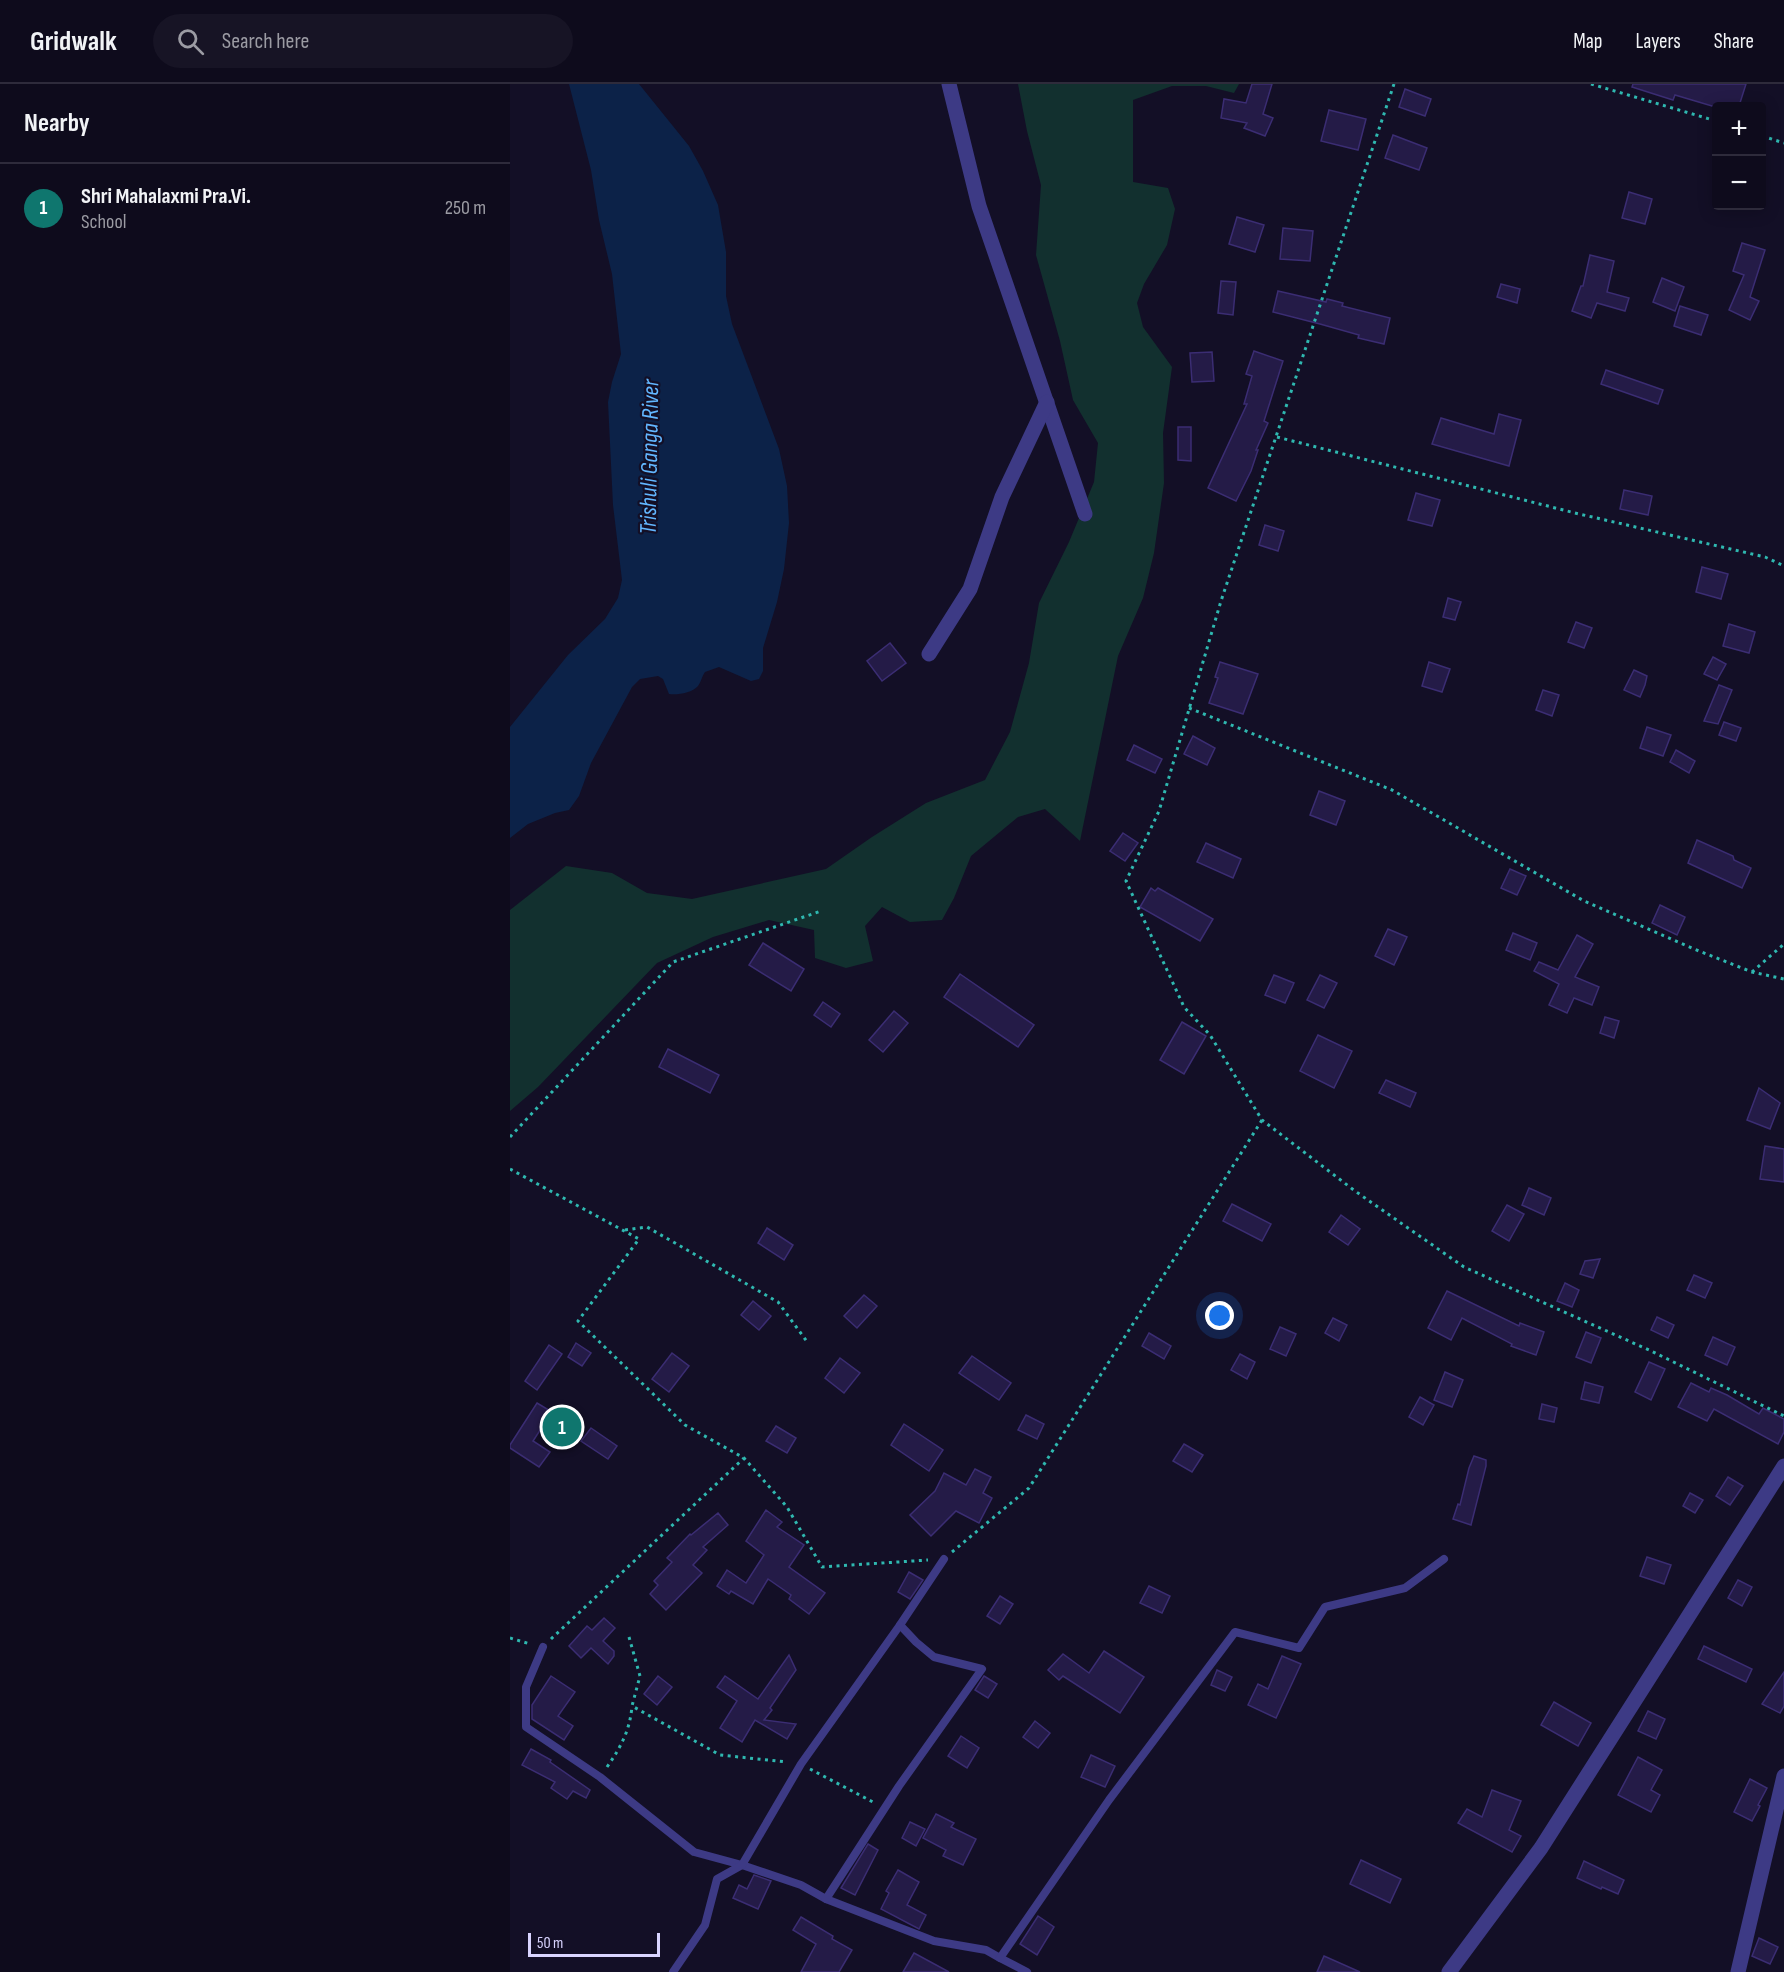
<!DOCTYPE html>
<html lang="en">
<head>
<meta charset="utf-8">
<style>
  :root { --surface:#0e0b1c; --page:#171425; --text:#f1f3f6; --muted:#9b9ba3; --line:#2e2b3b; --accent:#0f766e }
  body { margin:0; font-family:"Sofia Sans Condensed",sans-serif; background:var(--page); color:var(--text) }
  .controls { position:absolute; right:18px; top:18px; display:grid; overflow:hidden; border-radius:6px; box-shadow:0 3px 15px #0003 }
  .controls button { width:54px; height:54px; display:grid; place-items:center; padding:0; border:0; border-bottom:2px solid var(--line); background:var(--surface); color:var(--text); font:30px sans-serif }
  .scale { position:absolute; left:18px; bottom:15px; width:132px; box-sizing:border-box; padding-left:6px; border:3px solid #d9d4ff; border-top:0; font-size:16px; line-height:21px; white-space:nowrap; color:#d9d4ff; -webkit-text-stroke:4px #130f26; paint-order:stroke }
  .you { position:absolute; left:710px; top:1232px; width:21px; height:21px; margin:-15px; border:4px solid #fff; border-radius:50%; background:#1a73e8; box-shadow:0 0 0 9px #1a73e833 }
  .badge { display:grid; place-items:center; width:39px; height:39px; border-radius:50%; background:var(--accent); color:#fff; font-size:20px; font-weight:700 }
  .pin { position:absolute; translate:-50% -50%; border:3px solid #fff; box-shadow:0 2px 6px #0006 }
  .list { margin:0; padding:0; list-style:none }
  h2 { display:flex; justify-content:space-between; align-items:center; height:78px; margin:0; padding:0 24px; font-size:26px }
  h2 small { font-size:20px; font-weight:400; color:var(--muted) }
  .list li { display:grid; grid-template-columns:39px 1fr auto; gap:18px; align-items:center; box-sizing:border-box; height:90px; padding:0 24px; border-top:2px solid var(--line) }
  .list b { display:block; font-size:22px; white-space:nowrap }
  .list p { margin:0; font-size:20px; white-space:nowrap; color:var(--muted) }
  .list em { font-size:20px; font-style:normal; color:var(--muted) }
  .icon { flex:none; width:33px; height:33px; fill:none; stroke:currentColor; stroke-width:2; stroke-linecap:round; stroke-linejoin:round }
  .map { position:relative; flex:none; width:1274px; height:1888px; overflow:hidden }
  header { display:flex; align-items:center; gap:36px; box-sizing:border-box; height:84px; padding:0 30px; background:var(--surface); border-bottom:2px solid var(--line) }
  header strong { font-size:28px }
  nav { display:flex; gap:33px; margin-inline-start:auto; font-size:21px }
  .search { width:420px; height:54px; background:var(--page); display:flex; align-items:center; gap:15px; box-sizing:border-box; padding:0 21px; border-radius:33px; color:var(--muted); font-size:22px }
  main { display:flex }
  aside { flex:1; background:var(--surface) }
  .map>svg:first-child { display:block }
  .green { fill:#12302f }
  .water { fill:#0c2248 }
  .building { fill:#241b47; stroke:#3b2d73; stroke-width:1.5 }
  .lines { fill:none; stroke-linecap:round; stroke-linejoin:round }
  .path { stroke:#2fb8b0; stroke-width:3; stroke-dasharray:3 4.5; stroke-linecap:butt }
  .service { stroke:#3d3a85; stroke-width:8 }
  .minor { stroke:#3d3a85; stroke-width:15 }
  .labels { text-anchor:middle; stroke-width:4.5; stroke-linejoin:round; paint-order:stroke }
  .water-label { font-size:24px; font-style:italic; fill:#62b6ff; stroke:#130f26 }
</style>
</head>
<body>
<header>
<strong>Gridwalk</strong>
<div class="search"><svg class="icon" aria-label="search" viewBox="0 0 24 24"><circle cx="10" cy="10" r="6"/><path d="M15 15l6 6"/></svg>Search here</div>
<nav><a>Map</a><a>Layers</a><a>Share</a></nav>
</header>
<main>
<aside>
<h2>Nearby<small></small></h2>
<ul class="list">
<li><span class="badge">1</span><div><b>Shri Mahalaxmi Pra.Vi.</b><p>School</p></div><em>250 m</em></li>
</ul>
</aside>
<div class="map">
<svg width="1274" height="1888" viewBox="0 0 1274 1888">
  <rect width="100%" height="100%" fill="#130f26"/>
  <polygon class="green" points="508,0 729,0 724,9 696,2 662,2 623,16 623,98 658,104 665,125 657,161 634,200 627,219 633,243 662,283 653,349 654,399 644,469 633,514 608,572 570,757 535,725 508,733 461,772 444,814 432,836 400,838 372,823 355,842 363,877 336,884 305,874 304,846 259,836 203,853 147,879 28,1003 0,1027 0,826 56,782 102,789 137,809 182,815 316,785 362,753 416,719 475,696 500,648 519,579 529,519 559,458 584,398 588,359 563,316 550,257 526,171 531,101 517,47"/>
  <path class="water" d="M59,0H129L179,62L193,87L208,121L216,168V212L222,240L269,365L277,402L279,439L274,485L267,518L253,564V587L249,595L241,597L209,583L195,588C192,592 191,598 188,602C182,609 168,611 159,610L153,595L148,592L130,595L122,603L81,679L69,712L59,726L45,729L18,740L0,754V643L58,571L95,535L108,514L112,496L103,421L98,318L102,298L111,270L102,190L89,136L81,86Z"/>
  <g class="building">
    <polygon points="742,0 762,0 753,30 763,34 755,52 734,44 737,39 711,34 714,15 736,19"/>
    <polygon points="1123,0 1236,0 1229,22 1202,22 1165,11 1163,16 1122,3"/>
    <polygon points="895,5 921,15 915,32 889,23"/>
    <polygon points="819,26 856,35 848,66 811,57"/>
    <polygon points="883,51 917,64 909,86 875,74"/>
    <polygon points="1119,108 1142,115 1135,140 1112,134"/>
    <polygon points="727,133 754,141 745,168 719,160"/>
    <polygon points="773,144 803,147 800,177 770,175"/>
    <polygon points="1232,159 1255,166 1240,213 1249,217 1240,236 1219,226 1234,191 1223,187"/>
    <polygon points="1080,171 1104,177 1097,208 1119,214 1115,227 1087,219 1081,234 1062,227 1071,202 1073,202"/>
    <polygon points="1152,194 1174,203 1165,227 1143,218"/>
    <polygon points="711,197 726,198 723,231 708,229"/>
    <polygon points="991,200 1010,205 1007,219 987,213"/>
    <polygon points="768,207 816,218 817,215 833,219 832,222 880,234 874,260 848,254 849,251 810,240 763,228"/>
    <polygon points="1170,222 1198,231 1191,251 1164,242"/>
    <polygon points="744,267 773,277 754,337 758,339 746,366 748,366 741,387 726,417 698,404 737,320 734,320 742,292 736,290"/>
    <polygon points="702,268 704,297 682,298 680,269"/>
    <polygon points="1096,286 1153,306 1148,320 1091,300"/>
    <polygon points="989,330 1011,336 999,382 922,360 931,334 984,350"/>
    <polygon points="668,343 681,343 681,377 668,376"/>
    <polygon points="1114,406 1142,412 1138,431 1110,425"/>
    <polygon points="906,409 930,416 922,442 898,436"/>
    <polygon points="755,441 774,447 768,467 749,461"/>
    <polygon points="1192,483 1218,490 1211,515 1186,508"/>
    <polygon points="938,514 951,518 945,536 933,533"/>
    <polygon points="1066,538 1082,544 1074,564 1058,558"/>
    <polygon points="1219,540 1245,548 1239,569 1213,562"/>
    <polygon points="380,559 396,579 372,597 357,577"/>
    <polygon points="1203,573 1216,580 1207,596 1194,590"/>
    <polygon points="710,578 748,590 733,630 699,619 708,594 705,593"/>
    <polygon points="919,578 940,585 932,608 912,602"/>
    <polygon points="1124,586 1137,592 1135,601 1130,613 1114,606"/>
    <polygon points="1209,601 1222,606 1208,640 1194,637"/>
    <polygon points="1033,606 1049,611 1042,632 1026,626"/>
    <polygon points="1214,638 1231,644 1226,657 1209,651"/>
    <polygon points="1137,643 1161,651 1153,672 1130,664"/>
    <polygon points="683,652 705,664 697,681 674,670"/>
    <polygon points="624,661 652,675 645,689 617,676"/>
    <polygon points="1166,666 1185,677 1179,689 1160,678"/>
    <polygon points="809,707 835,717 826,741 800,731"/>
    <polygon points="613,749 628,759 615,777 600,767"/>
    <polygon points="1187,756 1223,772 1224,776 1241,784 1232,804 1178,779"/>
    <polygon points="696,759 731,775 723,794 687,778"/>
    <polygon points="1000,785 1016,792 1007,811 991,804"/>
    <polygon points="641,804 645,807 648,804 703,835 690,857 630,823"/>
    <polygon points="1150,821 1175,833 1167,851 1142,839"/>
    <polygon points="878,845 897,853 884,881 865,872"/>
    <polygon points="1003,849 1027,859 1020,876 996,866"/>
    <polygon points="1067,851 1083,860 1065,893 1089,903 1082,921 1064,914 1057,929 1039,921 1049,900 1024,887 1029,878 1048,886"/>
    <polygon points="253,859 294,885 281,907 239,881"/>
    <polygon points="450,890 524,941 508,963 434,913"/>
    <polygon points="764,891 784,899 775,919 755,911"/>
    <polygon points="810,891 827,899 814,924 797,916"/>
    <polygon points="313,918 330,930 321,943 304,931"/>
    <polygon points="384,927 398,939 373,968 359,956"/>
    <polygon points="1095,933 1109,937 1104,954 1090,949"/>
    <polygon points="672,938 696,952 674,990 650,976"/>
    <polygon points="808,951 842,967 824,1004 790,987"/>
    <polygon points="158,965 209,991 200,1009 149,983"/>
    <polygon points="876,996 906,1009 900,1023 869,1009"/>
    <polygon points="1249,1004 1270,1019 1260,1045 1237,1036"/>
    <polygon points="1255,1062 1274,1065 1274,1098 1250,1095"/>
    <polygon points="1019,1104 1041,1114 1034,1131 1012,1121"/>
    <polygon points="722,1120 761,1140 752,1157 713,1137"/>
    <polygon points="997,1121 1014,1130 999,1157 982,1147"/>
    <polygon points="831,1131 850,1145 838,1161 819,1148"/>
    <polygon points="257,1144 283,1161 274,1176 248,1159"/>
    <polygon points="1090,1175 1083,1194 1070,1190 1075,1177"/>
    <polygon points="1184,1191 1202,1199 1195,1214 1177,1206"/>
    <polygon points="1055,1199 1069,1206 1062,1223 1047,1217"/>
    <polygon points="937,1207 1009,1242 1010,1239 1034,1248 1026,1271 1001,1262 1002,1260 952,1234 941,1256 918,1244"/>
    <polygon points="354,1211 367,1222 347,1244 334,1232"/>
    <polygon points="243,1217 261,1232 249,1246 231,1231"/>
    <polygon points="1147,1233 1164,1241 1158,1254 1141,1246"/>
    <polygon points="823,1234 837,1241 829,1257 815,1249"/>
    <polygon points="770,1243 786,1250 776,1272 760,1265"/>
    <polygon points="1076,1248 1091,1254 1081,1279 1066,1273"/>
    <polygon points="639,1249 661,1262 654,1275 632,1262"/>
    <polygon points="1203,1253 1225,1263 1217,1281 1195,1271"/>
    <polygon points="66,1259 81,1269 72,1282 58,1273"/>
    <polygon points="39,1261 52,1270 27,1306 15,1297"/>
    <polygon points="162,1269 179,1282 159,1308 142,1295"/>
    <polygon points="730,1270 745,1278 737,1295 721,1286"/>
    <polygon points="462,1272 501,1299 489,1316 449,1289"/>
    <polygon points="330,1274 350,1289 334,1309 315,1294"/>
    <polygon points="1139,1278 1155,1285 1141,1316 1125,1308"/>
    <polygon points="935,1288 953,1296 942,1323 924,1316"/>
    <polygon points="1075,1298 1093,1303 1089,1319 1071,1315"/>
    <polygon points="1181,1299 1199,1308 1201,1304 1217,1311 1249,1330 1253,1324 1274,1335 1274,1348 1268,1360 1204,1325 1197,1337 1168,1323"/>
    <polygon points="910,1313 924,1321 913,1341 899,1333"/>
    <polygon points="27,1319 42,1328 23,1357 40,1368 29,1383 0,1364 0,1361"/>
    <polygon points="1032,1320 1047,1324 1044,1338 1029,1335"/>
    <polygon points="516,1331 534,1340 527,1355 508,1346"/>
    <polygon points="394,1340 433,1366 419,1387 381,1361"/>
    <polygon points="266,1342 286,1354 277,1369 256,1357"/>
    <polygon points="81,1344 107,1362 98,1375 71,1357"/>
    <polygon points="674,1360 693,1371 682,1388 663,1377"/>
    <polygon points="964,1372 976,1376 976,1382 961,1441 943,1435 948,1420 950,1421 959,1384"/>
    <polygon points="465,1385 481,1393 473,1409 482,1414 469,1439 446,1427 421,1452 400,1431 425,1407 434,1389 456,1401"/>
    <polygon points="1218,1393 1233,1402 1220,1421 1206,1412"/>
    <polygon points="1180,1409 1193,1416 1185,1429 1173,1422"/>
    <polygon points="256,1426 272,1438 267,1443 294,1461 279,1483 315,1509 299,1530 279,1515 281,1511 258,1495 243,1520 221,1507 219,1510 207,1502 217,1486 236,1499 254,1471 236,1457"/>
    <polygon points="208,1429 218,1441 193,1463 197,1466 183,1481 192,1489 156,1526 140,1510 148,1501 144,1497 162,1478 157,1474 180,1450 181,1451"/>
    <polygon points="1137,1473 1161,1481 1154,1500 1130,1492"/>
    <polygon points="399,1488 413,1496 400,1515 388,1508"/>
    <polygon points="1228,1496 1242,1503 1232,1522 1218,1514"/>
    <polygon points="639,1502 660,1512 652,1529 630,1519"/>
    <polygon points="490,1512 503,1520 490,1540 477,1532"/>
    <polygon points="94,1534 105,1544 93,1557 104,1567 104,1572 98,1580 81,1564 71,1574 59,1562 77,1542 82,1546"/>
    <polygon points="1194,1562 1242,1585 1236,1598 1188,1575"/>
    <polygon points="594,1567 634,1593 610,1629 553,1592 549,1596 538,1586 553,1570 579,1589"/>
    <polygon points="279,1571 286,1586 260,1624 262,1626 254,1636 286,1640 277,1655 245,1636 232,1658 210,1644 227,1617 207,1603 215,1592 248,1615"/>
    <polygon points="772,1572 791,1580 766,1634 738,1621 748,1600 758,1605"/>
    <polygon points="707,1586 722,1593 715,1607 701,1601"/>
    <polygon points="1274,1588 1274,1622 1270,1629 1252,1620"/>
    <polygon points="41,1592 65,1608 48,1632 63,1642 54,1656 22,1635 22,1621"/>
    <polygon points="148,1592 162,1603 147,1621 134,1610"/>
    <polygon points="474,1592 487,1600 478,1614 465,1606"/>
    <polygon points="1044,1618 1081,1639 1068,1662 1031,1641"/>
    <polygon points="1138,1627 1155,1635 1146,1655 1128,1647"/>
    <polygon points="525,1637 540,1649 528,1664 513,1653"/>
    <polygon points="451,1652 469,1664 457,1684 438,1672"/>
    <polygon points="21,1665 41,1676 40,1678 80,1706 76,1714 63,1707 57,1715 41,1704 45,1698 12,1681"/>
    <polygon points="581,1671 605,1682 595,1703 571,1693"/>
    <polygon points="1128,1673 1152,1686 1141,1706 1150,1711 1141,1728 1108,1711"/>
    <polygon points="1240,1695 1257,1704 1248,1721 1250,1722 1242,1737 1224,1728"/>
    <polygon points="982,1706 1011,1717 999,1746 1011,1752 1002,1768 948,1739 957,1725 972,1733"/>
    <polygon points="426,1730 444,1739 441,1743 466,1755 453,1781 433,1772 436,1766 413,1754"/>
    <polygon points="400,1738 415,1745 406,1762 392,1754"/>
    <polygon points="358,1760 368,1766 345,1811 331,1804"/>
    <polygon points="851,1776 891,1795 880,1819 840,1800"/>
    <polygon points="1074,1777 1114,1796 1108,1810 1092,1803 1091,1805 1067,1794"/>
    <polygon points="388,1786 409,1798 397,1821 416,1831 409,1845 371,1825 379,1809 376,1807"/>
    <polygon points="244,1791 261,1797 248,1825 223,1814 229,1801 237,1805"/>
    <polygon points="528,1832 544,1843 527,1871 510,1860"/>
    <polygon points="291,1833 323,1852 322,1855 342,1866 329,1888 291,1888 306,1860 283,1846"/>
    <polygon points="1249,1854 1268,1863 1260,1880 1242,1872"/>
    <polygon points="404,1869 439,1888 393,1888"/>
    <polygon points="814,1872 850,1888 807,1888"/>
  </g>
  <g class="lines">
    <g class="path">
      <polyline points="884,0 711,517 649,727 616,797 674,923 700,951 752,1036 845,1107 954,1183 1139,1266 1274,1332"/>
      <polyline points="1081,0 1206,37"/>
      <polyline points="1252,52 1274,59"/>
      <polyline points="767,353 1065,429 1255,473 1274,482"/>
      <polyline points="679,624 882,706 1074,817 1184,865 1242,888 1274,895"/>
      <polyline points="1242,888 1274,860"/>
      <polyline points="0,1053 163,878 311,827"/>
      <polyline points="0,1085 129,1155 68,1237 175,1341 234,1374 277,1423 312,1483 418,1476"/>
      <polyline points="115,1146 137,1143 268,1218 298,1259"/>
      <polyline points="442,1468 519,1404 752,1036"/>
      <polyline points="119,1553 130,1592 122,1622 210,1671 277,1678"/>
      <polyline points="0,1554 20,1560"/>
      <polyline points="41,1555 234,1374"/>
      <path d="M97,1683C111,1663 120,1646 122,1622"/>
      <polyline points="300,1685 363,1718"/>
    </g>
    <g class="service">
      <polyline points="33,1563 16,1603 16,1643 90,1693 184,1768 232,1781 291,1801 316,1815 424,1857 476,1866 490,1874"/>
      <polyline points="316,1815 389,1702 472,1585 424,1573 406,1558 390,1541 434,1475"/>
      <polyline points="163,1888 195,1841 207,1795 232,1781 291,1680 390,1541"/>
      <polyline points="517,1888 490,1874 599,1716 725,1548 789,1564 815,1523 895,1504 934,1475"/>
    </g>
    <g class="minor">
      <polyline points="439,0 469,122 575,430"/>
      <polyline points="419,570 460,505 492,413 537,318"/>
      <polyline points="939,1888 1031,1764 1274,1382"/>
      <polyline points="1228,1888 1274,1692"/>
    </g>
  </g>
  <g class="labels">
    <g class="water-label">
      <text transform="translate(139 373) rotate(-89)" y="8">Trishuli Ganga River</text>
    </g>
  </g>
</svg>
<div class="controls">
<button>+</button>
<button>−</button>
</div>
<div class="scale">50 m</div>
<div class="you"></div>
<div class="pin badge" style="left:52px;top:1343px">1</div>
</div>
</main>
</body>
</html>
